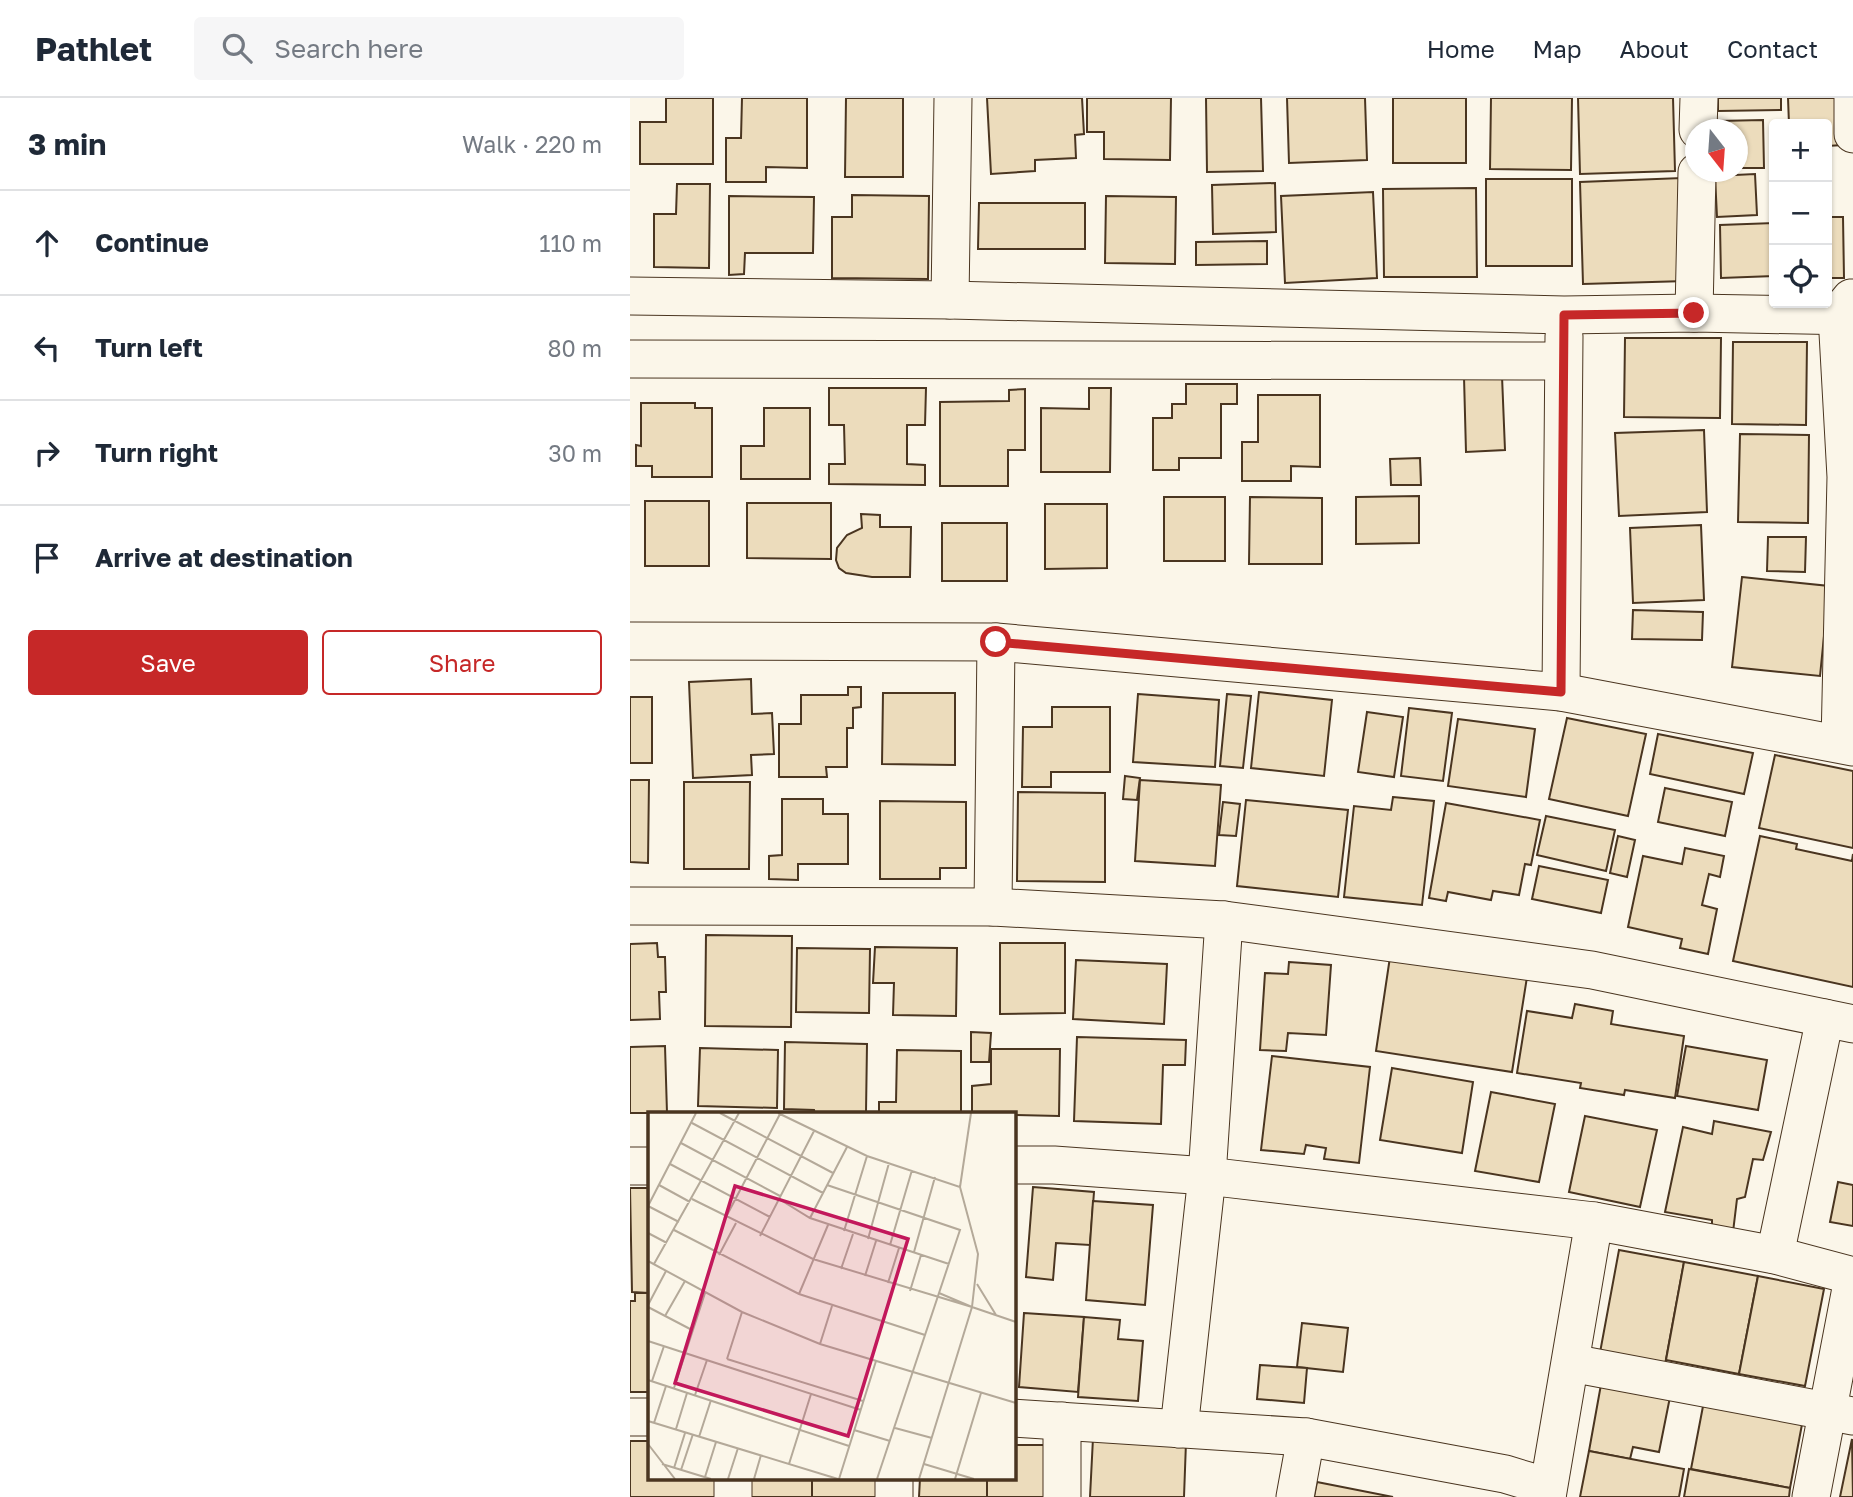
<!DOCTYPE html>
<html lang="en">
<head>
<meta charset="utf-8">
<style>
  :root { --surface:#fff; --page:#f6f6f7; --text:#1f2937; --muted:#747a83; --line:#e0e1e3; --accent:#c62828 }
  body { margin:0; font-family:"Golos Text",sans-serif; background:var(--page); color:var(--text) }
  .controls { position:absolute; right:21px; top:21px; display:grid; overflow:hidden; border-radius:7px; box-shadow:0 2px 5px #0004 }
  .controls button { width:63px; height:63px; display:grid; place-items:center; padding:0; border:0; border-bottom:2px solid var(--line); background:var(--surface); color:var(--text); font:35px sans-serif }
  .compass { position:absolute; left:1055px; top:21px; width:63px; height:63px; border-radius:50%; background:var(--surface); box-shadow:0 2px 5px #0004; rotate:163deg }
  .stop { position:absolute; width:21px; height:21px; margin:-16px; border:5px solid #c62828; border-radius:50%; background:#fff }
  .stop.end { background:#c62828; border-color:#fff; box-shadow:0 2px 7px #0008 }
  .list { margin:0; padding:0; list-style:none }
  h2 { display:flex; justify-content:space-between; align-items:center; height:91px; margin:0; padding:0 28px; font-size:30px }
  h2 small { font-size:23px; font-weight:400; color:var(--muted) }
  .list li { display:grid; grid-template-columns:46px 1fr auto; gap:21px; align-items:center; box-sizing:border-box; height:105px; padding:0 28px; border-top:2px solid var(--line) }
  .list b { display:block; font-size:26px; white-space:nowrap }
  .list em { font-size:23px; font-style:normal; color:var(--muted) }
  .actions { display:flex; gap:14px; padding:21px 28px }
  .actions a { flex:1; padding:16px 0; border:2px solid var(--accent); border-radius:7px; text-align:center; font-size:24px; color:var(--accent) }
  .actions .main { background:var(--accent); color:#fff }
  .icon { flex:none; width:38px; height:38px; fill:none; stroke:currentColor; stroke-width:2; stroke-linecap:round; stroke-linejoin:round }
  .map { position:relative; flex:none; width:1223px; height:1399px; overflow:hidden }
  header { display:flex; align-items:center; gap:42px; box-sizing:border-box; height:98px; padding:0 35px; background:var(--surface); border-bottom:2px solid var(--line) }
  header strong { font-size:33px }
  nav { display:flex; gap:38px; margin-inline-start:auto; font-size:24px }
  .search { width:490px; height:63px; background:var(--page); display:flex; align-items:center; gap:18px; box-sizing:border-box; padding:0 24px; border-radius:7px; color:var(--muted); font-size:26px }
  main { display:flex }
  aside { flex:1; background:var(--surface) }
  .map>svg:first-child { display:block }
  .building { fill:#ecdcbc; stroke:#4a3520; stroke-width:2 }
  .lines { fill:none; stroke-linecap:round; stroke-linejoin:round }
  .minor-casing { stroke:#4a3520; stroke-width:39 }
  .minor { stroke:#fbf6e9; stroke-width:37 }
  .route { stroke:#c62828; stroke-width:9 }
  .inset-road { fill:none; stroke:#b4a999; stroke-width:2 }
  .view { fill:#c2185b; fill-opacity:0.15; stroke:#c2185b; stroke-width:3.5 }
  .inset-edge { fill:none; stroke:#4a3520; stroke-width:3.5 }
</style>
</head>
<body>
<header>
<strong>Pathlet</strong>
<div class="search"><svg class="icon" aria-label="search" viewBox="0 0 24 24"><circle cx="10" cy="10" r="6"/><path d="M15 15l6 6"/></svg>Search here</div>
<nav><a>Home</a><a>Map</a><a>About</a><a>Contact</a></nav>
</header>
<main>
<aside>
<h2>3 min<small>Walk · 220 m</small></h2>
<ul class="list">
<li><svg class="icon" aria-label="ahead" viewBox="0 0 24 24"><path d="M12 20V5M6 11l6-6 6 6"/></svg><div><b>Continue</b></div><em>110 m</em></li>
<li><svg class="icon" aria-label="left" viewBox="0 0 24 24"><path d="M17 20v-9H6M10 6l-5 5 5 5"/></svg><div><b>Turn left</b></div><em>80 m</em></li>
<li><svg class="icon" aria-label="right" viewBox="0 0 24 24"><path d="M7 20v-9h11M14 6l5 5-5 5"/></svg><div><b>Turn right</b></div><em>30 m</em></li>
<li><svg class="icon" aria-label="arrive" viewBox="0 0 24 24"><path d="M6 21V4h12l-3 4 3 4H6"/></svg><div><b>Arrive at destination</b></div></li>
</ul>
<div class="actions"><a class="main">Save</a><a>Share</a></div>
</aside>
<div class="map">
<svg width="1223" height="1399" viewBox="0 0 1223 1399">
  <rect width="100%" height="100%" fill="#fbf6e9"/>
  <g class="building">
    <polygon points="36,0 83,0 83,66 10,66 10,24 36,24"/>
    <polygon points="112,0 177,0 177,70 136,69 136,84 96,84 96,40 111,40"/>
    <polygon points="216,0 273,0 273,79 215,79"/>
    <polygon points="357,0 452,0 454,36 445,37 446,60 405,62 405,73 361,76"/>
    <polygon points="457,0 541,0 540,62 474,61 474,34 457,34"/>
    <polygon points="576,0 631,0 633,73 577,74"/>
    <polygon points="657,0 735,0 737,62 659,65"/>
    <rect x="763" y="0" width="73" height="65"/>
    <polygon points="861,0 942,0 941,72 860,71"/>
    <polygon points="948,0 1043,0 1045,73 950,76"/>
    <polygon points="1088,0 1151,0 1151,12 1088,13"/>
    <polygon points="1158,0 1212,0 1213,47 1197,48 1197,26 1159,26"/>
    <polygon points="1133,22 1134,70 1108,70 1108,32 1088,32 1088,23"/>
    <polygon points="1125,76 1127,117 1087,119 1085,78"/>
    <polygon points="1052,80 1056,183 953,186 950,84"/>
    <rect x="856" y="81" width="86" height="87"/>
    <polygon points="645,85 646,134 583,136 582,87"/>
    <polygon points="47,86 80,86 79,170 24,169 24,116 46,116"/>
    <polygon points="846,90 847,179 754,179 753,91"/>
    <polygon points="743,94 747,180 655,185 651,98"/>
    <polygon points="222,97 299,98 298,181 202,180 202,119 222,119"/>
    <polygon points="99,98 184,99 183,155 115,155 114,176 99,177"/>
    <polygon points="476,98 546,99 545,166 475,165"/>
    <polygon points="349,105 455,105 455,151 348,151"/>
    <polygon points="1197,119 1213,119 1214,180 1197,180"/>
    <polygon points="1144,125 1144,178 1091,180 1090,127"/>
    <polygon points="637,143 637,166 566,167 566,144"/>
    <polygon points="995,240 1091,240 1090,320 994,319"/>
    <polygon points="1103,244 1177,244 1176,327 1102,326"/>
    <polygon points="872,278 875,352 836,354 834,279"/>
    <polygon points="556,286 607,286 607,306 591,306 591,360 549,360 549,372 523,372 523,320 542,320 542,306 556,306"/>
    <polygon points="199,290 296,290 295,327 277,327 277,366 295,367 295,387 199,386 199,366 215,366 214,327 199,327"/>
    <polygon points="459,290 481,290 480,374 411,374 411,310 459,311"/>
    <polygon points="395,291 395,352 378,352 378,388 310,388 310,304 379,303 379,292"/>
    <polygon points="628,297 690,297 690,369 661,368 661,383 612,383 612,344 628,344"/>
    <polygon points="11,305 65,305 65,310 82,310 82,379 22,379 22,368 6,368 6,347 11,348"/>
    <polygon points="134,310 180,310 180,381 111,381 111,348 134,348"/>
    <polygon points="1074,332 1077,414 989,418 985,335"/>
    <polygon points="1110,336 1179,337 1178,425 1108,424"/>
    <polygon points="790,360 791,387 761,387 760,361"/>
    <polygon points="789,398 789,445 726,446 726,399"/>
    <rect x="534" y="399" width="61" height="64"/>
    <polygon points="620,399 692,400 692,466 619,466"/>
    <rect x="15" y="403" width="64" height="65"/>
    <polygon points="117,405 201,405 201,461 117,460"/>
    <polygon points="415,406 477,406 477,470 415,471"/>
    <polygon points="231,416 250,417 250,429 281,429 280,479 242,479 216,475 209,470 206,462 207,450 217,437 232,430"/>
    <rect x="312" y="425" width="65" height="58"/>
    <polygon points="1071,427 1074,502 1003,505 1000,430"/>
    <polygon points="1138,439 1176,439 1175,474 1137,473"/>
    <polygon points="1112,479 1199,488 1190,578 1102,569"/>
    <polygon points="1003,512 1073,514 1072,542 1002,541"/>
    <polygon points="121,581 122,616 142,615 144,656 121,657 122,677 63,680 59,584"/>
    <polygon points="218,589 231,589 231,609 223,610 223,630 217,630 217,669 196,669 197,679 149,679 149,626 171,626 171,597 218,597"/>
    <polygon points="629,594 702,602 694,678 621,670"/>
    <polygon points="253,595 325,595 325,667 252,666"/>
    <polygon points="508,596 589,602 585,669 503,664"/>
    <polygon points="597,596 621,598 613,670 590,668"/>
    <rect x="0" y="599" width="22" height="66"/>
    <polygon points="422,609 480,609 480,674 421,674 421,689 392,689 393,629 422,629"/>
    <polygon points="779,610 822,615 813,683 771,678"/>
    <polygon points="737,614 773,619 764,679 728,674"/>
    <polygon points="937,620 1016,636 998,718 919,701"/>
    <polygon points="828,621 905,631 896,699 818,688"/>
    <polygon points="1028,636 1123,655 1114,696 1020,676"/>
    <polygon points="1145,657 1223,673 1223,750 1129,730"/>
    <polygon points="495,678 510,680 507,702 493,701"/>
    <polygon points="0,682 19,682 18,765 0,764"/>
    <polygon points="510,682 591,687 585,768 505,763"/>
    <polygon points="54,684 120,684 119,771 54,771"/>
    <polygon points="1035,690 1102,704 1095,738 1028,724"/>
    <polygon points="388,694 475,695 475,784 387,783"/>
    <polygon points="763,699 804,703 792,807 714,799 724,708 761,712"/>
    <polygon points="152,701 193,701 193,716 218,716 218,766 168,766 168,782 139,781 139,758 152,757"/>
    <polygon points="616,702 718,712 708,799 607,788"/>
    <polygon points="250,703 336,704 336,770 310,770 310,781 250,781"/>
    <polygon points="593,704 610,706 606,738 589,737"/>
    <polygon points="816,705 910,722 901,767 895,766 889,797 863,793 861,802 818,794 816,803 799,800"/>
    <polygon points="916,718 985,732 976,773 907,757"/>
    <polygon points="988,738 1005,742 997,779 980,775"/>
    <polygon points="1130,738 1167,746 1166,751 1222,763 1223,756 1223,889 1103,863"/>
    <polygon points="1055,750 1094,758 1090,779 1079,776 1072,807 1087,811 1078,856 1050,850 1052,841 998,829 1013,758 1052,766"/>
    <polygon points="909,768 978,782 971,815 902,801"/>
    <polygon points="76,837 162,838 161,929 75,928"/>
    <polygon points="27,845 28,859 35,859 36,894 29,894 30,921 0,922 0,846"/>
    <polygon points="370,845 435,845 435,915 370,916"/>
    <polygon points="245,849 327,850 326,918 263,917 264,885 243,885"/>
    <polygon points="167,850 240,851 239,915 166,914"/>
    <polygon points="760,859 897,879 882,974 746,953"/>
    <polygon points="446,862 537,866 534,926 443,921"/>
    <polygon points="659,864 701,867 696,937 658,935 656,953 630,952 635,875 658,876"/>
    <polygon points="945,906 983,913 981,926 1054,938 1045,1000 995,992 994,997 950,990 951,985 887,975 897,913 942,920"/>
    <polygon points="341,934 361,935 359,964 341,964"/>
    <polygon points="447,939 556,942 555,967 533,967 531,1026 444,1023"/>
    <polygon points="155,944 237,946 236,1014 185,1016 184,1012 154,1011"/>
    <polygon points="35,948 37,1015 0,1015 0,949"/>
    <polygon points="1056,948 1137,962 1128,1012 1047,998"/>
    <polygon points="70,950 148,952 147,1010 68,1008"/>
    <polygon points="361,951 430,951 429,1018 342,1016 342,988 361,986"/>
    <polygon points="267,952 331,953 331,1016 249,1016 249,1004 266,1004"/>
    <polygon points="642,958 740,969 729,1065 694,1061 696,1050 676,1047 674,1056 631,1052"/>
    <polygon points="762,970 843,984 832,1055 750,1042"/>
    <polygon points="861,994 925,1006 909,1084 845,1073"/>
    <polygon points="955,1018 1027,1032 1010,1109 939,1094"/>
    <polygon points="1084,1023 1141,1034 1133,1062 1123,1061 1115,1099 1107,1101 1103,1134 1082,1131 1082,1122 1035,1114 1053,1029 1082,1036"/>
    <polygon points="1208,1084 1223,1087 1223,1128 1200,1124"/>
    <polygon points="403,1089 464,1094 460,1147 426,1145 423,1182 396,1179"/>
    <polygon points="0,1090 19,1090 19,1195 2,1194"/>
    <polygon points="463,1103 523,1107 515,1207 456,1202"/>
    <polygon points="989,1152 1054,1164 1034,1272 969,1260"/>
    <polygon points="1054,1164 1128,1178 1109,1276 1036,1262"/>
    <polygon points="1128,1178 1194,1191 1175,1288 1109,1276"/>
    <polygon points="5,1195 19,1195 19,1294 0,1294 0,1203 5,1203"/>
    <polygon points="394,1215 454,1219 448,1294 389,1289"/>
    <polygon points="454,1219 490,1222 488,1241 513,1243 508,1303 448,1299"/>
    <polygon points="672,1225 718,1230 713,1274 667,1269"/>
    <polygon points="630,1267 677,1270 674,1305 627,1301"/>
    <polygon points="972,1281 1041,1294 1029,1354 1003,1349 1000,1361 959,1353"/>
    <polygon points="1074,1303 1173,1321 1160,1390 1061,1371"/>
    <polygon points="463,1340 556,1344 554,1399 460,1399"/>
    <polygon points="1222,1341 1223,1399 1210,1399"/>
    <polygon points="0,1343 19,1343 19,1380 92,1380 92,1399 0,1399"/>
    <polygon points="383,1347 424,1347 424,1399 357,1399 357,1380 383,1380"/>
    <polygon points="959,1353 1054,1371 1049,1399 950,1399"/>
    <polygon points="1059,1371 1160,1390 1159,1399 1054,1399"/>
    <rect x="115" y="1380" width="67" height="19"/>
    <rect x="182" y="1380" width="66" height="19"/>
    <polygon points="290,1380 357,1380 357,1399 289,1399"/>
    <polygon points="687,1384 763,1399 684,1399"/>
  </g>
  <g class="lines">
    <defs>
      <g id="minor">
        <polyline points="1223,0 1223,36"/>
        <polyline points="1068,32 1069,0"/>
        <polyline points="0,198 320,202 934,217 1064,215 1223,218"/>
        <polyline points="320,202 323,0"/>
        <polyline points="1064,215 1067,74"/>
        <polyline points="0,261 933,263"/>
        <polyline points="0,543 366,544 931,594 1223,649"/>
        <polyline points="931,594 934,238"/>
        <polyline points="1210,645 1216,379 1207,217 1221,200"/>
        <polyline points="0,808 363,809 594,822 962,872 1223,926"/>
        <polyline points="363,809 366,544"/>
        <polyline points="383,1067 424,1067 577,1078 964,1123 1145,1157 1223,1178"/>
        <polyline points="0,1068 19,1068"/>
        <polyline points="1145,1157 1195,920"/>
        <polyline points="941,1265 1223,1318"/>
        <polyline points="0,1319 19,1319"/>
        <polyline points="383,1320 676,1339 875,1376 898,1383 917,1398"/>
        <polyline points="549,1331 577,1078 594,822"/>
        <polyline points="264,1380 264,1399"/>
        <polyline points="103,1399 103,1380"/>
        <polyline points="432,1399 432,1323"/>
        <polyline points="665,1399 676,1339"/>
        <polyline points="917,1399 964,1123"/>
        <polyline points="1181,1399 1223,1180"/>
      </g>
    </defs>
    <use href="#minor" class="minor-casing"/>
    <use href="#minor" class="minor"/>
  </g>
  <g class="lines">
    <polyline class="route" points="366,544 931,594 934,217 1064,215"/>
  </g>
  <g transform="translate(18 1014)">
    <rect width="368" height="368" fill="#fbf6e9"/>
    <path class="inset-road" d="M72,1L185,61M130,1L219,44L312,75L330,142L324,195L368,210M44,11L175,81M33,31L132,84M22,52L122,105M11,73L42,90M179,73L312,118L229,367M312,75L323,1M44,87L165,147L324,195M131,87L162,106L301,152M0,94L48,1M0,94L31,110M78,105L132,2M162,106L199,35M26,118L151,182L277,223M196,119L219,44M0,121L19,131M112,124L166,19M220,127L241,51M242,133L264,58M266,140L287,65M71,143L88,111M0,149L94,200L172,232L368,291M6,152L91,1M193,157L205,122M217,164L228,129M240,171L251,136M329,172L348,203M262,179L273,143M291,181L324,195M151,182L180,113M0,193L18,159M0,195L44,218M17,204L37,169M0,229L213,298M172,232L184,194M79,247L215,289M79,247L94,200M0,268L201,334M4,269L16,234M26,276L57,181M47,283L59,248M0,309L190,367M6,311L18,274M247,316L284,326M28,317L39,281M206,318L242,329M51,325L63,288M0,332L27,367M14,352L63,367M141,352L163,282M276,352L326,367M26,356L37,321M33,358L45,322M57,365L68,330M80,367L90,336M106,367L113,343M191,367L228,249M271,367L324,195M307,367L333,281"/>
    <path class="view" d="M87,74L260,127L200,324L27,271Z"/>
    <rect width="368" height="368" class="inset-edge"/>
  </g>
</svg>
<div class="controls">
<button>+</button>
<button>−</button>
<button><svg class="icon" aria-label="locate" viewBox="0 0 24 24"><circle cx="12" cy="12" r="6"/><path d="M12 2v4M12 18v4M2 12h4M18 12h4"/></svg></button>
</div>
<svg class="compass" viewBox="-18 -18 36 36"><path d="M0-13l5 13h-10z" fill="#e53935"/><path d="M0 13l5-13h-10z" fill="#747a83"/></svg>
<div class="stop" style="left:366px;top:544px"></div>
<div class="stop end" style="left:1064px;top:215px"></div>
</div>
</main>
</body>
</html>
